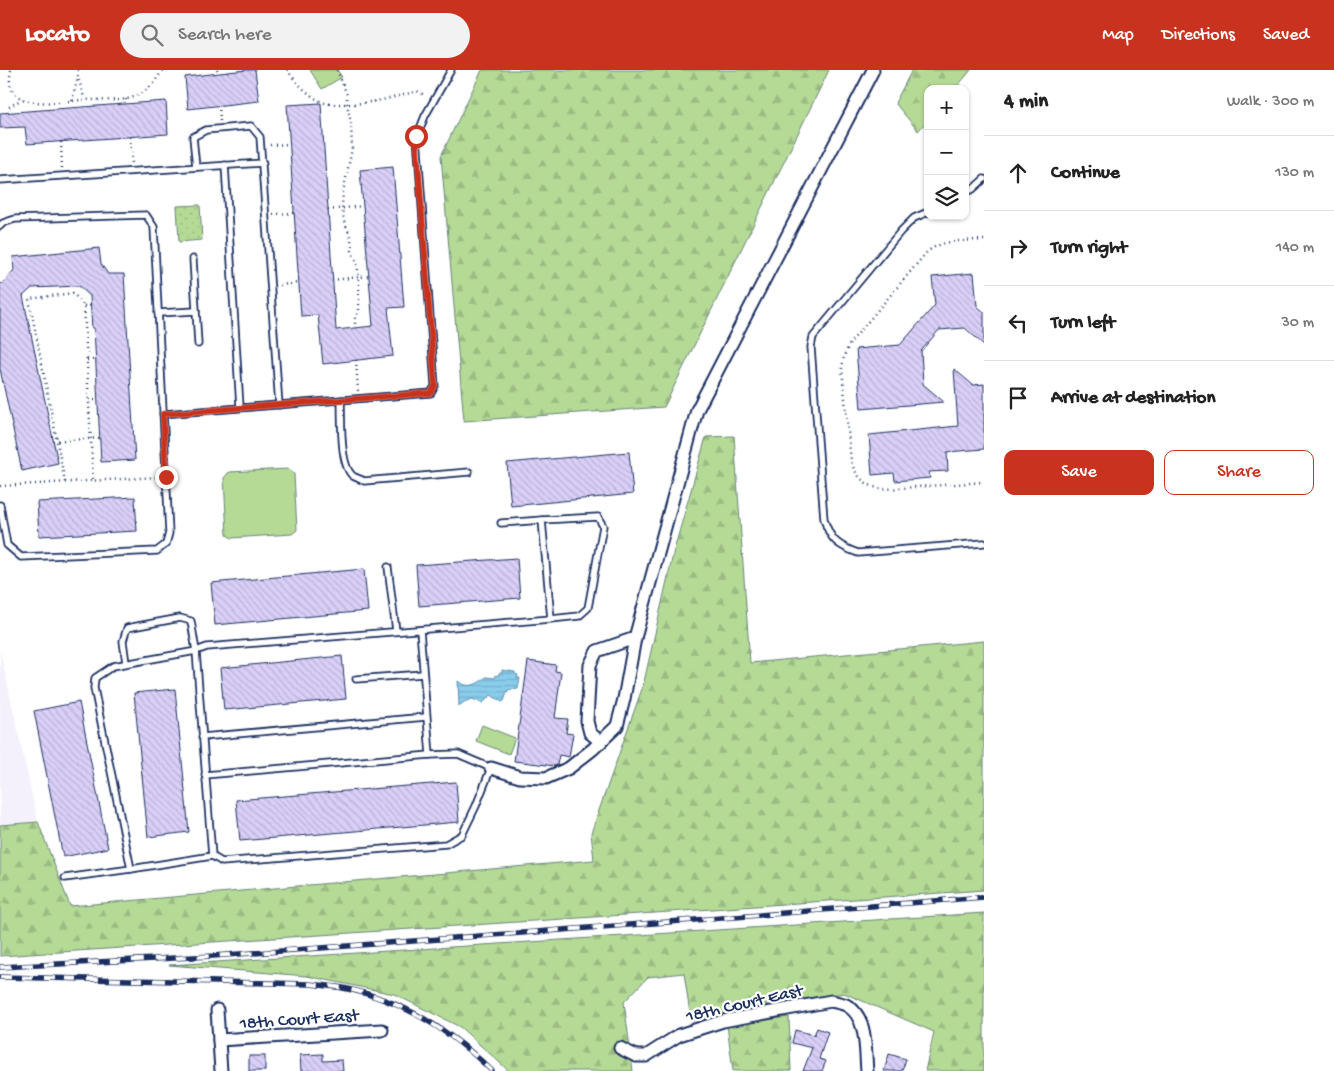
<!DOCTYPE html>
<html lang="en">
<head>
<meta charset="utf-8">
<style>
  :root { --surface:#fff; --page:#f2f2f2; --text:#222; --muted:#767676; --line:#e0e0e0; --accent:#c8321e }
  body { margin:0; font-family:"Gochi Hand",sans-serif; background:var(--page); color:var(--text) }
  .controls { position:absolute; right:15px; top:15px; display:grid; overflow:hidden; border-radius:10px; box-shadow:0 1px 4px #0004 }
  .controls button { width:45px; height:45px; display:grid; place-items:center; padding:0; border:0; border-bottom:1px solid var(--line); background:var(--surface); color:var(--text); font:25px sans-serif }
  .stop { position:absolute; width:15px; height:15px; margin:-11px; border:4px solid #c8321e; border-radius:50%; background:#fff }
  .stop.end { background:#c8321e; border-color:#fff; box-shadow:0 1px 5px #0008 }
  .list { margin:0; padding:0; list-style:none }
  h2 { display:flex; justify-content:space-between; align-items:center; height:65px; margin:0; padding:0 20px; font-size:21px }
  h2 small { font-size:16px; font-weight:400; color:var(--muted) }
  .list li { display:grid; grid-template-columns:32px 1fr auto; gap:15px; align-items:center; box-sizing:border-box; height:75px; padding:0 20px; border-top:1px solid var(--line) }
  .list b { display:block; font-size:19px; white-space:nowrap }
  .list em { font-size:16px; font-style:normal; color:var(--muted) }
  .actions { display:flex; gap:10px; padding:15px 20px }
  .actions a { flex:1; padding:11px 0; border:1px solid var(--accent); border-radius:10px; text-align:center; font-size:18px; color:var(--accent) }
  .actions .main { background:var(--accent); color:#fff }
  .icon { flex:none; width:28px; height:28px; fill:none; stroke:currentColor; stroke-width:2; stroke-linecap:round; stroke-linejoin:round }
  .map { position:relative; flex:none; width:984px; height:1001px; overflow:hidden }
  header { display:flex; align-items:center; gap:30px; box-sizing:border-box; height:70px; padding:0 25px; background:var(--accent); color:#fff }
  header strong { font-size:24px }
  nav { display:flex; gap:28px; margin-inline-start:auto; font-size:18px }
  .search { width:350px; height:45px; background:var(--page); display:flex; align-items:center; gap:12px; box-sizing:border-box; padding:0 18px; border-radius:28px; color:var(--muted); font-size:19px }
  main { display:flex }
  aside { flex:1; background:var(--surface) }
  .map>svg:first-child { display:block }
  .built { fill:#f4f1fd }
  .green { fill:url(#green-dots); stroke:#68847a }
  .forest { fill:url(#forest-firs); stroke:#68847a }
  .pitch { fill:#b5da95; stroke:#68847a }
  .water { fill:url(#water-rules); stroke:#5d8eb3 }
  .building { fill:url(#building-back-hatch); stroke:#1b2f5e }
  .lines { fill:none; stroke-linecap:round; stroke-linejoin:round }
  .lane-casing { stroke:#1b2f5e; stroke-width:9 }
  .street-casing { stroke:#1b2f5e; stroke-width:15 }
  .path { stroke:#1b2f5e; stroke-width:2.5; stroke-dasharray:1 4; stroke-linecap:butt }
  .lane { stroke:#fff; stroke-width:5.5 }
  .street { stroke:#fff; stroke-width:11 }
  .rail-casing { stroke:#1b2f5e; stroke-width:5.5 }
  .rail { stroke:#fff; stroke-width:4; stroke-dasharray:11; stroke-linecap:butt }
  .route { stroke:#c8321e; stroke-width:6 }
  .labels { text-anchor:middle; stroke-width:4.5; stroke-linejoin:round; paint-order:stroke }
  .street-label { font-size:18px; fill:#1b2f5e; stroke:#fff }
</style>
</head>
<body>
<header>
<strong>Locato</strong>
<div class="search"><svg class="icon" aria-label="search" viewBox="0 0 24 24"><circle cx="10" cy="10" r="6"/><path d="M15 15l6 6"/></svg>Search here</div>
<nav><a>Map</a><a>Directions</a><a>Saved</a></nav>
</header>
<main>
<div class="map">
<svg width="984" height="1001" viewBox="0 0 984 1001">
  <defs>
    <pattern id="green-dots" width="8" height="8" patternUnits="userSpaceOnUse" patternTransform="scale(1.25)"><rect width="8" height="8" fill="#b5da95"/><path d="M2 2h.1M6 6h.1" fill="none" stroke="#9bbb83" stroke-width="1.8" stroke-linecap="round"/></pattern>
    <pattern id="forest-firs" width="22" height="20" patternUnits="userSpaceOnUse" patternTransform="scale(1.25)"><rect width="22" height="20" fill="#b5da95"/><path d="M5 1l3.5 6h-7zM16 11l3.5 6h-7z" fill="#9bbb83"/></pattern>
    <pattern id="water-rules" width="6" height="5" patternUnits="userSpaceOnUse" patternTransform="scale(1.25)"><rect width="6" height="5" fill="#89cdeb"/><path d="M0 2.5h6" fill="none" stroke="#76b0cc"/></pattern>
    <pattern id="building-back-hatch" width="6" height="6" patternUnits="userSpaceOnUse" patternTransform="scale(1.25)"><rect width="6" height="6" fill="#dacff7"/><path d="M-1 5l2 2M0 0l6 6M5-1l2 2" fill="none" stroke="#bab2d6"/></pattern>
  </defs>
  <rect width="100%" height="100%" fill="#fff"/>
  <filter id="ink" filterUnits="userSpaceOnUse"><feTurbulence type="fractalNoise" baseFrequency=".02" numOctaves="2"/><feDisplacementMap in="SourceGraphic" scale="10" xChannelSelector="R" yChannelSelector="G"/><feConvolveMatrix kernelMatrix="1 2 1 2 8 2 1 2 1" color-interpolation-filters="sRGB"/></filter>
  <g filter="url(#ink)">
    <polygon class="built" points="0,580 38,752 0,755"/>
    <polygon class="green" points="200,135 202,170 179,172 177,136"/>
    <g class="forest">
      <polygon points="482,0 829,0 664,337 464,351 441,86"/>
      <polygon points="912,0 971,0 955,19 928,19 928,50 918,61 895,33"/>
      <polygon points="734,366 750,593 984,571 984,820 655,843 0,886 0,755 38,752 70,836 594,790 591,763 643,616 674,480 706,367"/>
      <polygon points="984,843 984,1001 925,1001 934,962 844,923 754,936 691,951 684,903 648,907 624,932 633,1001 509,1001 460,957 394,924 307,906 169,895"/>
      <polygon points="789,947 791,1001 733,1001 727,955"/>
    </g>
    <g class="pitch">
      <polygon points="310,0 337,0 342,7 322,19"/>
      <polygon points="288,399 294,404 297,460 292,464 232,468 227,465 224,408 229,402"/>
      <polygon points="482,655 515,668 509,684 476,671"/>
    </g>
    <path class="water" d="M502,600L515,602V604L518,605L517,608H520L518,619L508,620L504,631L502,632L491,625L483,633L472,629L464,632L459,636L458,611C468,619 477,615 486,607L495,608L496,605L498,606L499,603H502Z"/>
    <g class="building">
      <polygon points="246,0 255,0 259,31 188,39 185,7"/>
      <polygon points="166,31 168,64 27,74 25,57 0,58 0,43"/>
      <polygon points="321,33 336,260 373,256 360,100 393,97 404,237 388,238 393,286 323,294 318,245 301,246 287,35"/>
      <polygon points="99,178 101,194 108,204 124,204 135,390 101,392 94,258 92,258 90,226 79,216 32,218 23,226 58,393 22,401 0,299 0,214 3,213 14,200 13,187"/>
      <polygon points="974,203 977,236 984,242 984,275 965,258 939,260 921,281 923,314 944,332 861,339 856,279 900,275 935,235 932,207"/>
      <polygon points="954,299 973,315 984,314 984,379 947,382 948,401 929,402 930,408 895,411 894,403 872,405 869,365 958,356"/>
      <polygon points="629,382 633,424 511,436 507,393"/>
      <polygon points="135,427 137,461 39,466 37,432"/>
      <polygon points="517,488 520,528 419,536 416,495"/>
      <polygon points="364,499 368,541 215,555 211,513"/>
      <polygon points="342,586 346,629 224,640 220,598"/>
      <polygon points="528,591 556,595 555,601 561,602 555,648 568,649 566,663 573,664 569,687 559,685 557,695 555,696 514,691"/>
      <polygon points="175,619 189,762 148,767 134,623"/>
      <polygon points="79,632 108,778 63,787 34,641"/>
      <polygon points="456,712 459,752 240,771 236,730"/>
      <polygon points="817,958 828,962 819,989 826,991 822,1001 803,1001 812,978 792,973 795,960 814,965"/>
      <polygon points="323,984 323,991 342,990 343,1001 301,1001 300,985"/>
      <polygon points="889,984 906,989 902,1001 884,1001"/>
      <rect x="249" y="986" width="16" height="15"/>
    </g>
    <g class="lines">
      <defs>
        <g id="lane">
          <polyline points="225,95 240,337"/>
          <polyline points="196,97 193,67 206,60 251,56 260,67 279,335"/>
          <polyline points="0,110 263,93"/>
          <polyline points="965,123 973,119 984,109"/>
          <path d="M928,142L914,148L901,161L813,267L811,277L824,449C830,470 838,476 858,483L984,473"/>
          <polyline points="0,156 3,153 15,149 146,145 154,157 169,463 166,474 157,481 21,487 7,475 0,435"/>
          <polyline points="193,189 198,274"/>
          <polyline points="158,243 196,241"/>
          <path d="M341,330C342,348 339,395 353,406C356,408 361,409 364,411L469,402"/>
          <polyline points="163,344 431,323 435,316 417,66 425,46 451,0"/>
          <polyline points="501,453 542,450"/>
          <polyline points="388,497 396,561"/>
          <polyline points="420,560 430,685 458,684 491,698 476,736 462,765 446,774 222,792 212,786 131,799 94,618 95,608 113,596 196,581 207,577 551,549 579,546 588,538 603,456 598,447 542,450 551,549"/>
          <polyline points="126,593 123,571 127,558 180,548 191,551 196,581 212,786"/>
          <polyline points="356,609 423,604"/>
          <polyline points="202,667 426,647"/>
          <polyline points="205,705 430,685"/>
          <polyline points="65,808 131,799"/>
        </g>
        <g id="street">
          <polyline points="601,672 590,663 587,651 590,595 597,581 635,568"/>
          <polyline points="491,698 520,707 546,708 569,698 593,679 617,656 624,629 635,568 697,340 873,0"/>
          <polyline points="217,940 221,1001"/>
          <polyline points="219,970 382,960"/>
          <path d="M620,978L636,986H646L679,965L723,951L831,931C835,932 842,933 846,935C868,946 865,981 867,1001"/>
        </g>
      </defs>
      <use href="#lane" class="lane-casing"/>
      <use href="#street" class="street-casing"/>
      <g class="path">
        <path d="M11,0C1,44 59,31 83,30C100,29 120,33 136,26C149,21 155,11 163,0"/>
        <path d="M78,0C77,11 83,19 84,29"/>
        <polyline points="217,0 218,3"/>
        <path d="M287,0C296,12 310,28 325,33C328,34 333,34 336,34C364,35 390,29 417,21L426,26"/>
        <polyline points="337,0 347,25 347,34 351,53 352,79 343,122 342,138 344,151 351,168 352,182 357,193 359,207 359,241 355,247 355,258"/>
        <polyline points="126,29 127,34"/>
        <polyline points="72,31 77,10"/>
        <polyline points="219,35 220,51"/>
        <polyline points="9,37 22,29"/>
        <polyline points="130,67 132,94"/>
        <polyline points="61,72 62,98"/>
        <polyline points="270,75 289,74"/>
        <polyline points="328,140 363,136"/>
        <polyline points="273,144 294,143"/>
        <path d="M984,170C964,171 943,169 927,182L850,273L844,286L842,298L851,391C856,408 869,419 887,419L984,412"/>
        <polyline points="332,210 369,206"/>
        <polyline points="280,215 298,213"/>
        <polyline points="84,236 91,235"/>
        <polyline points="87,290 95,290"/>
        <polyline points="356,290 358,321"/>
        <polyline points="89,330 98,330"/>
        <polyline points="53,371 100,368"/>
        <polyline points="65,412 29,229 73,223 84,236 93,411"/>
        <polyline points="0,416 158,407"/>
      </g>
      <use href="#lane" class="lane"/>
      <use href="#street" class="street"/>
      <defs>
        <g id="rail">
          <polyline points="0,897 213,886 748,846 984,827"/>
          <path d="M0,907L309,914C320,915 332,916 343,918C400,929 451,961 492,1001"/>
        </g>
      </defs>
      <use href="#rail" class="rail-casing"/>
      <use href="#rail" class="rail"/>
    </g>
  </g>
  <g class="lines" filter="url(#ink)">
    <polyline class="route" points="166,407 163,344 431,323 435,316 416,66"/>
  </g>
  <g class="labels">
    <g class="street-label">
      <text transform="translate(744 932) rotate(-13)" y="6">18th Court East</text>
      <text transform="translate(299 948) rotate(-4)" y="6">18th Court East</text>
    </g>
  </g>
</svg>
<div class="controls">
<button>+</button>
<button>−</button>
<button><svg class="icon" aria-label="layers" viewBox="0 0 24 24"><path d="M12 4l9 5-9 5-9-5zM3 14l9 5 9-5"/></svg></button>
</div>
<div class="stop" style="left:416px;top:66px"></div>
<div class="stop end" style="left:166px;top:407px"></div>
</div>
<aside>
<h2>4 min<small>Walk · 300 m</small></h2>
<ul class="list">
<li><svg class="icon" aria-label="ahead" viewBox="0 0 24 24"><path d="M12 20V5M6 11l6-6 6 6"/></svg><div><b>Continue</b></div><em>130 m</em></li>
<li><svg class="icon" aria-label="right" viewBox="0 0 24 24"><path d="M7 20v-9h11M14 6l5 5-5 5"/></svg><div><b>Turn right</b></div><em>140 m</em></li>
<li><svg class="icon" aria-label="left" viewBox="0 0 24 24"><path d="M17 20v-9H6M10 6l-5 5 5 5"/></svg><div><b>Turn left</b></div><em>30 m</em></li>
<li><svg class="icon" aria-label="arrive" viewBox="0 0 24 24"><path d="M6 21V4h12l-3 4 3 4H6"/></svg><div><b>Arrive at destination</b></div></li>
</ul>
<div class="actions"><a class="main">Save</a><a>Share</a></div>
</aside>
</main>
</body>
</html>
